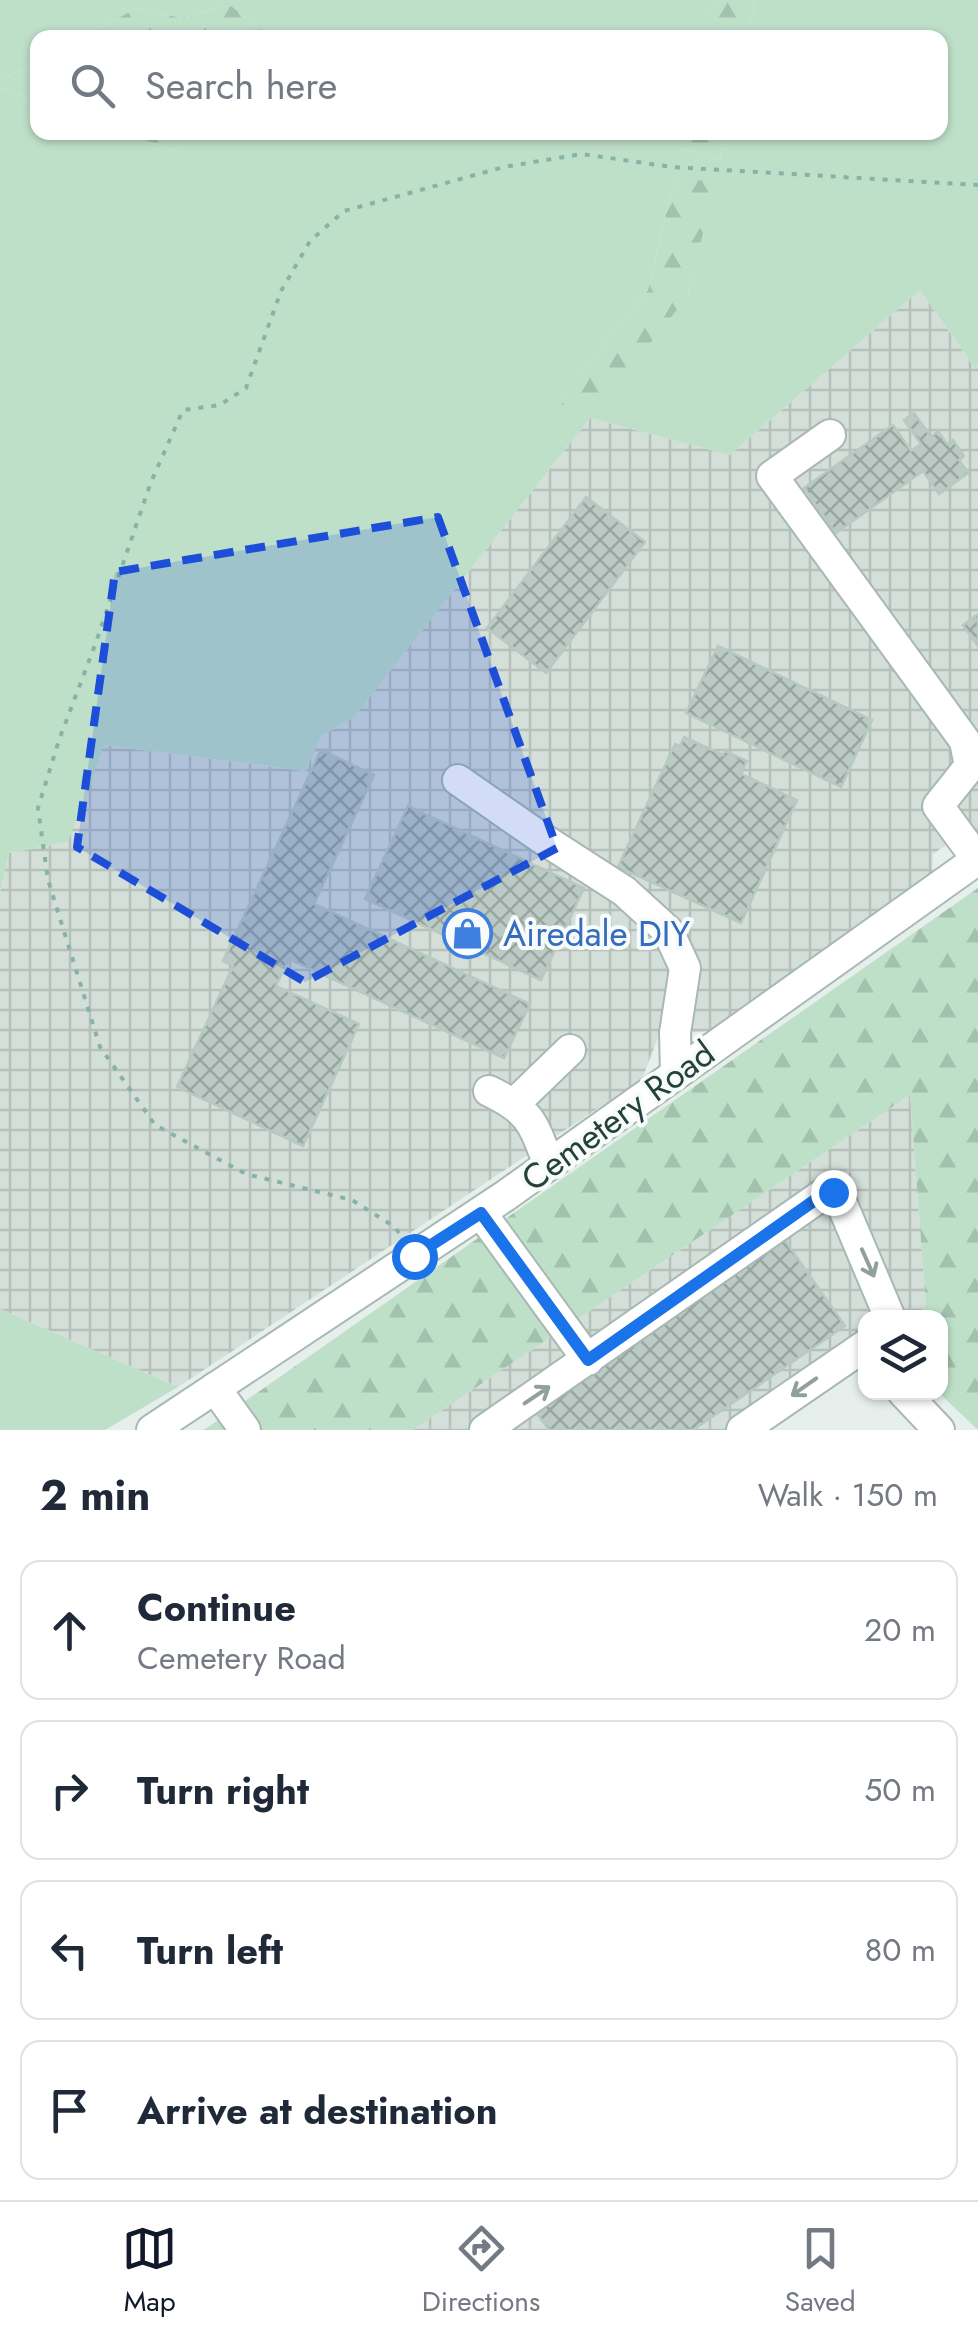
<!DOCTYPE html>
<html lang="en">
<head>
<meta charset="utf-8">
<style>
  :root { --surface:#fff; --page:#f6f6f7; --text:#1f2937; --muted:#747a83; --line:#e0e1e3; --accent:#111827 }
  body { margin:0; font-family:Jost,sans-serif; background:var(--page); color:var(--text) }
  .controls { position:absolute; right:30px; bottom:30px; display:grid; overflow:hidden; border-radius:20px; box-shadow:0 2px 8px #0004 }
  .controls button { width:90px; height:90px; display:grid; place-items:center; padding:0; border:0; border-bottom:2px solid var(--line); background:var(--surface); color:var(--text); font:50px sans-serif }
  .stop { position:absolute; width:30px; height:30px; margin:-22px; border:8px solid #1a73e8; border-radius:50%; background:#fff }
  .stop.end { background:#1a73e8; border-color:#fff; box-shadow:0 2px 10px #0008 }
  .list { margin:0; padding:0; list-style:none }
  h2 { display:flex; justify-content:space-between; align-items:center; height:130px; margin:0; padding:0 40px; font-size:42px }
  h2 small { font-size:32px; font-weight:400; color:var(--muted) }
  .list li { display:grid; grid-template-columns:65px 1fr auto; gap:30px; align-items:center; box-sizing:border-box; height:140px; margin:0 20px 20px; padding:0 20px; border:2px solid var(--line); border-radius:20px }
  .list b { display:block; font-size:38px; white-space:nowrap }
  .list p { margin:0; font-size:32px; white-space:nowrap; color:var(--muted) }
  .list em { font-size:32px; font-style:normal; color:var(--muted) }
  .icon { flex:none; width:55px; height:55px; fill:none; stroke:currentColor; stroke-width:2; stroke-linecap:round; stroke-linejoin:round }
  .map { position:relative; flex:none; width:978px; height:1430px; overflow:hidden }
  .search { position:absolute; background:var(--surface); box-shadow:0 2px 8px #0004; left:30px; right:30px; top:30px; height:110px; display:flex; align-items:center; gap:25px; box-sizing:border-box; padding:0 35px; border-radius:20px; color:var(--muted); font-size:38px }
  .sheet { height:770px; background:var(--surface) }
  nav { display:flex; justify-content:space-around; align-items:center; box-sizing:border-box; height:140px; border-top:2px solid var(--line); background:var(--surface); font-size:28px; color:var(--muted) }
  nav a { display:grid; justify-items:center; gap:5px }
  nav .on { color:var(--accent) }
  .map>svg:first-child { display:block }
  .industrial { fill:url(#industrial-grid) }
  .green { fill:#bfe0c8; fill-rule:evenodd }
  .forest { fill:url(#forest-firs) }
  .building { fill:url(#building-cross-hatch); stroke:#b8c9c2; stroke-width:2.5 }
  .lines { fill:none; stroke-linecap:round; stroke-linejoin:round }
  .minor-casing { stroke:#a8b8b2; stroke-width:34 }
  .path { stroke:#86b3a5; stroke-width:4; stroke-dasharray:5 8; stroke-linecap:butt }
  .minor { stroke:#fff; stroke-width:30 }
  .oneway { stroke:#92a09c }
  .route { stroke:#1a73e8; stroke-width:12 }
  .marked { fill:#1d4ed8; fill-opacity:0.2; stroke:#1d4ed8; stroke-width:8; stroke-dasharray:20 12; stroke-linejoin:round }
  .labels { text-anchor:middle; stroke-width:8; stroke-linejoin:round; paint-order:stroke }
  .shop-label { font-size:35px; fill:#366cbe; stroke:#f7fbf9; text-anchor:start }
  .street-label { font-size:35px; fill:#24423a; stroke:#f7fbf9 }
</style>
</head>
<body>
<div class="map">
<svg width="978" height="1430" viewBox="0 0 978 1430">
  <defs>
    <pattern id="industrial-grid" width="8" height="8" patternUnits="userSpaceOnUse" patternTransform="scale(2.5)"><rect width="8" height="8" fill="#d4dfda"/><path d="M0 4h8M4 0v8" fill="none" stroke="#b6c1bc"/></pattern>
    <pattern id="forest-firs" width="22" height="20" patternUnits="userSpaceOnUse" patternTransform="scale(2.5)"><rect width="22" height="20" fill="#bfe0c8"/><path d="M5 1l3.5 6h-7zM16 11l3.5 6h-7z" fill="#a4c1ad"/></pattern>
    <pattern id="building-cross-hatch" width="8" height="8" patternUnits="userSpaceOnUse" patternTransform="scale(2.5)"><rect width="8" height="8" fill="#bbcac4"/><path d="M0 0l8 8M0 8l8-8" fill="none" stroke="#98a6a0"/></pattern>
  </defs>
  <rect width="100%" height="100%" fill="#e6efeb"/>
  <g class="industrial">
    <polygon points="920,290 974,367 978,365 978,832 968,830 933,854 932,877 712,1031 685,1033 661,1030 642,1079 178,1387 0,1309 0,892 9,853 68,842 103,745 305,771 321,736 354,717 590,418 730,455"/>
    <polygon points="910,1095 926,1307 912,1317 866,1318 865,1351 751,1430 413,1430"/>
  </g>
  <g class="green">
    <polygon points="0,0 713,0 705,38 270,37 230,5 181,18 137,8 82,37 38,38 37,61 0,81"/>
    <path d="M755,0H978V365L975,368L920,290L730,455L590,418L354,717L321,736L306,771L104,745L68,842L9,853L0,892V88L37,101L38,132L124,133L174,150L192,132H685L682,149L720,160L726,133L940,132V38L747,37ZM675,176L714,184L688,296L558,401L648,290Z"/>
    <polygon points="0,1309 178,1387 105,1430 0,1430"/>
  </g>
  <g class="forest">
    <polygon points="713,0 755,0 747,37 705,37"/>
    <polygon points="230,5 270,37 82,37 137,8 181,18"/>
    <polygon points="37,61 37,101 0,88 0,81"/>
    <polygon points="124,133 192,132 192,133 174,150"/>
    <polygon points="685,133 726,133 720,160 682,149"/>
    <polygon points="675,176 715,183 688,296 590,418 557,402 648,290"/>
    <polygon points="978,888 978,1430 939,1393 940,1318 912,1317 926,1307 910,1095 413,1430 204,1430"/>
  </g>
  <g class="building">
    <polygon points="914,413 931,437 938,431 947,444 953,440 964,456 959,460 968,473 939,494 923,471 836,533 804,488 893,425 911,451 921,444 904,420"/>
    <polygon points="586,497 645,542 546,673 487,628"/>
    <polygon points="978,614 978,646 963,625"/>
    <polygon points="718,646 872,720 841,787 686,713"/>
    <polygon points="684,737 723,755 725,751 747,761 741,774 797,800 741,923 618,867 675,744 680,746"/>
    <polygon points="321,750 374,775 314,904 530,1004 504,1058 289,959 276,986 359,1024 303,1146 177,1087 233,966 223,961"/>
    <polygon points="408,806 584,888 541,980 365,899"/>
    <polygon points="784,1239 845,1326 693,1430 549,1430 536,1412"/>
  </g>
  <g class="lines">
    <defs>
      <g id="minor">
        <polyline points="830,435 772,476 965,741 970,766 938,806 977,859"/>
        <polyline points="458,780 540,837 624,891 668,931 685,968 675,1033 676,1074"/>
        <path d="M489,1091C531,1111 533,1123 549,1165"/>
        <polyline points="515,1103 570,1050"/>
        <polyline points="481,1213 588,1360"/>
        <polyline points="215,1388 245,1430"/>
        <polyline points="903,1392 939,1430"/>
        <polyline points="152,1430 505,1196 978,859"/>
        <polyline points="485,1430 825,1193 833,1192 839,1197 890,1318"/>
        <polyline points="742,1430 866,1345"/>
      </g>
    </defs>
    <use href="#minor" class="minor-casing"/>
    <polyline class="path" points="399,1233 395,1227 352,1200 246,1174 155,1125 100,1047 48,880 38,808 59,740 95,645 151,482 183,410 220,405 246,388 281,291 310,241 344,211 504,167 582,154 672,167 978,185"/>
    <use href="#minor" class="minor"/>
  </g>
  <defs><path id="oneway-shaft" d="M-6 0H5M1.5-3L5.5 0L1.5 3" fill="none" stroke-width="1.6" stroke-linecap="round" stroke-linejoin="round" transform="scale(2.5)"/></defs>
  <g class="oneway">
    <use href="#oneway-shaft" transform="translate(868 1263) rotate(66)"/>
    <use href="#oneway-shaft" transform="translate(804 1387) rotate(145)"/>
    <use href="#oneway-shaft" transform="translate(537 1395) rotate(-34)"/>
  </g>
  <g class="lines">
    <polyline class="route" points="414,1256 481,1213 588,1360 825,1193 833,1192"/>
  </g>
  <path class="marked" d="M438,517L557,848L305,982L77,847L115,572Z"/>
  <defs>
    <symbol id="shop-ring" viewBox="-11 -11 22 22"><circle r="9.5" fill="#f7fbf9" stroke="#3f7fe0" stroke-width="1.5"/><path d="M-5-2.5h2.3a2.7 3.5 0 0 1 5.4 0H5L5.5 6h-11ZM-1.5-2.5h3a1.5 2.3 0 0 0-3 0Z" fill="#3f7fe0"/></symbol>
  </defs>
  <g fill-rule="evenodd">
    <use href="#shop-ring" x="440" y="906" width="55" height="55"/>
  </g>
  <g class="labels">
    <g class="shop-label">
      <text x="503" y="946">Airedale DIY</text>
    </g>
    <g class="street-label">
      <text transform="translate(618 1116) rotate(-36)" y="12">Cemetery Road</text>
    </g>
  </g>
</svg>
<div class="controls">
<button><svg class="icon" aria-label="layers" viewBox="0 0 24 24"><path d="M12 4l9 5-9 5-9-5zM3 14l9 5 9-5"/></svg></button>
</div>
<div class="stop" style="left:414px;top:1256px"></div>
<div class="stop end" style="left:833px;top:1192px"></div>
<div class="search"><svg class="icon" aria-label="search" viewBox="0 0 24 24"><circle cx="10" cy="10" r="6"/><path d="M15 15l6 6"/></svg>Search here</div>
</div>
<section class="sheet">
<h2>2 min<small>Walk · 150 m</small></h2>
<ul class="list">
<li><svg class="icon" aria-label="ahead" viewBox="0 0 24 24"><path d="M12 20V5M6 11l6-6 6 6"/></svg><div><b>Continue</b><p>Cemetery Road</p></div><em>20 m</em></li>
<li><svg class="icon" aria-label="right" viewBox="0 0 24 24"><path d="M7 20v-9h11M14 6l5 5-5 5"/></svg><div><b>Turn right</b></div><em>50 m</em></li>
<li><svg class="icon" aria-label="left" viewBox="0 0 24 24"><path d="M17 20v-9H6M10 6l-5 5 5 5"/></svg><div><b>Turn left</b></div><em>80 m</em></li>
<li><svg class="icon" aria-label="arrive" viewBox="0 0 24 24"><path d="M6 21V4h12l-3 4 3 4H6"/></svg><div><b>Arrive at destination</b></div></li>
</ul>
</section>
<nav>
<a class="on"><svg class="icon" aria-label="map" viewBox="0 0 24 24"><path d="M3 6l6-2 6 2 6-2v14l-6 2-6-2-6 2zM9 4v14M15 6v14"/></svg>Map</a>
<a><svg class="icon" aria-label="directions" viewBox="0 0 24 24"><path d="M12 3l9 9-9 9-9-9zM9 14v-3h6M13 9l2 2-2 2"/></svg>Directions</a>
<a><svg class="icon" aria-label="saved" viewBox="0 0 24 24"><path d="M7 4h10v16l-5-4-5 4z"/></svg>Saved</a>
</nav>
</body>
</html>
